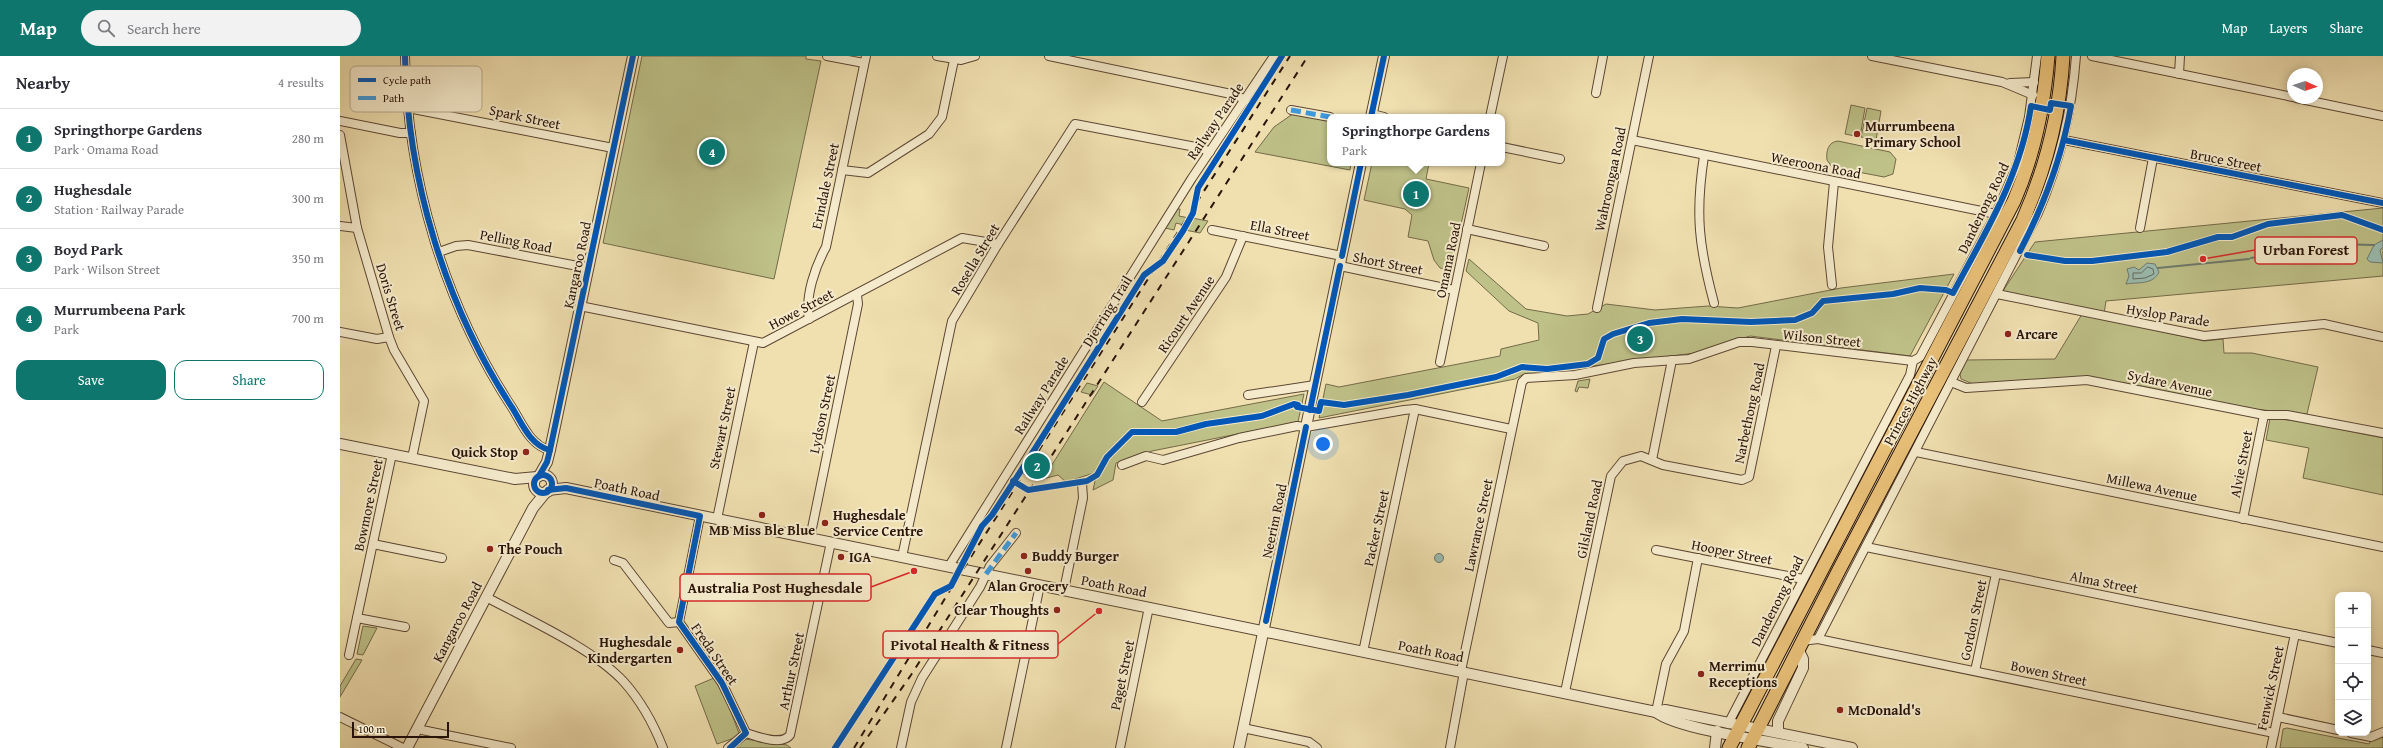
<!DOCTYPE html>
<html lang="en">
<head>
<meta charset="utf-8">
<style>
  :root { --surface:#fff; --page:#f2f2f3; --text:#2b2b33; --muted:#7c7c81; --line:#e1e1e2; --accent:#0f766e }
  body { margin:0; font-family:"Gentium Book Plus",serif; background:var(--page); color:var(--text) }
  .controls { position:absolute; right:12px; bottom:12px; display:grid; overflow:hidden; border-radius:8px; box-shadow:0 2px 10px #0003 }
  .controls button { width:36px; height:36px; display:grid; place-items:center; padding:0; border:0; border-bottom:1px solid var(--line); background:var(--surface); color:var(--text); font:20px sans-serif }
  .compass { position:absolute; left:1947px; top:12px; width:36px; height:36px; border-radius:50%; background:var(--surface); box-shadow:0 2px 10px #0003; rotate:93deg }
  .scale { position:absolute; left:12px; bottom:10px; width:97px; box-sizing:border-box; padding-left:4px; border:2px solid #2a1409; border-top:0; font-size:11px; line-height:14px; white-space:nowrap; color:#2a1409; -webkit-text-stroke:3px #f5ebcc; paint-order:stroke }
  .you { position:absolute; left:983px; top:388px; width:14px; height:14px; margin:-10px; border:3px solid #fff; border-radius:50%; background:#1a73e8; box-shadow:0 0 0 6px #1a73e833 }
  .badge { display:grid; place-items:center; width:26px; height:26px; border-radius:50%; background:var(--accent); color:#fff; font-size:13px; font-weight:700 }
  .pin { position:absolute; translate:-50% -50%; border:2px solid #fff; box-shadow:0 1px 4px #0006 }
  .popup { position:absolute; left:987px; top:58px; width:178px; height:52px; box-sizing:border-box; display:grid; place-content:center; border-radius:8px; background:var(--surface); filter:drop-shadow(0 1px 3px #0005); font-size:13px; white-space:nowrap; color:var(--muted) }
  .popup b { font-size:15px; color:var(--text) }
  .popup::after { content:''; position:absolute; left:50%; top:100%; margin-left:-8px; border:8px solid transparent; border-top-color:var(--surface) }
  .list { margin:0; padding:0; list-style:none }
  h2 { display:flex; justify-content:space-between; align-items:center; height:52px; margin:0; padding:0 16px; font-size:17px }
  h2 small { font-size:13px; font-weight:400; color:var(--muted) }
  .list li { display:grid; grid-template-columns:26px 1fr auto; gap:12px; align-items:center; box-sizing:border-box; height:60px; padding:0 16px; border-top:1px solid var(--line) }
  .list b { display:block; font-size:15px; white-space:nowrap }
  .list p { margin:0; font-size:13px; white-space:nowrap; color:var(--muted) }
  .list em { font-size:13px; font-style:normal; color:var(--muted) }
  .actions { display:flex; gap:8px; padding:12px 16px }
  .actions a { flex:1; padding:9px 0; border:1px solid var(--accent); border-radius:12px; text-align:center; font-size:14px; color:var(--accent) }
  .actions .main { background:var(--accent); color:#fff }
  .icon { flex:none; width:22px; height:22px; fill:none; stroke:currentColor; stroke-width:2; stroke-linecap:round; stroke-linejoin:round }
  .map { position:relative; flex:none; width:2043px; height:692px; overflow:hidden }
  header { display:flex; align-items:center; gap:24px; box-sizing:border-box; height:56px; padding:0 20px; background:var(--accent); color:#fff }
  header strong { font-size:19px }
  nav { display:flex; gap:22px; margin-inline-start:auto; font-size:14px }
  .search { width:280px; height:36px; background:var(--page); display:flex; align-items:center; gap:10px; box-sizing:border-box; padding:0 14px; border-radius:22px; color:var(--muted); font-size:15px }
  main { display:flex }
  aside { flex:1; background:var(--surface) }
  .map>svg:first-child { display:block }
  .green { fill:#bec188; stroke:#746a48 }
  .water { fill:#9bbcb0; stroke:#6e796d }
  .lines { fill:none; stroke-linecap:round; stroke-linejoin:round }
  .shore { stroke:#62685c; stroke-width:1 }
  .stream { stroke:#6e796d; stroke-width:2 }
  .minor-casing { stroke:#5c4733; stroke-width:10 }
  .tertiary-casing { stroke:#5c4733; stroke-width:12 }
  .trunk-casing { stroke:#2a1409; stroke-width:15 }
  .minor { stroke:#f5ebcc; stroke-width:8 }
  .tertiary { stroke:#f5ebcc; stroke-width:10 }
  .trunk { stroke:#e8c078; stroke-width:13 }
  .rail { stroke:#2a1409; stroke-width:2; stroke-dasharray:7 7; stroke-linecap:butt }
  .quiet { stroke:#3d9add; stroke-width:5; stroke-dasharray:10 5; stroke-linecap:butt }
  .cycleway-casing { stroke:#f5ebcc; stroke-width:8 }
  .cycleway { stroke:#0057b8; stroke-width:6 }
  .poi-dot { fill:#8f2418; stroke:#f5ebcc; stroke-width:1.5 }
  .labels { text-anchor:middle; stroke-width:4; stroke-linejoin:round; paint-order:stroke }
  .street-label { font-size:14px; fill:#2a1409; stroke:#f5ebcc }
  .poi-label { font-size:14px; font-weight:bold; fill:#2a1409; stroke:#f5ebcc; text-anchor:start }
  .key { fill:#f5ebcc; stroke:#b8aa92; stroke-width:1 }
  .key-label { font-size:11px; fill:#2a1409 }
  .leader { fill:none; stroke:#d62828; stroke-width:1.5 }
  .callout-dot { fill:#d62828; stroke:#f5ebcc; stroke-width:1.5 }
  .callout { fill:#f5ebcc; stroke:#d62828; stroke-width:1.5 }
  .callout-label { font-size:15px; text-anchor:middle; font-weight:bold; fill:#2a1409 }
</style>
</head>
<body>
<header>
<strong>Map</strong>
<div class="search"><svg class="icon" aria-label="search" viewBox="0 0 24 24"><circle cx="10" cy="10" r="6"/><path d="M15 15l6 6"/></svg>Search here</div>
<nav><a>Map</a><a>Layers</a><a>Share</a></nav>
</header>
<main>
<aside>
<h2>Nearby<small>4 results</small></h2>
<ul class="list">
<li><span class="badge">1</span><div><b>Springthorpe Gardens</b><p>Park · Omama Road</p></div><em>280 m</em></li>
<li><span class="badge">2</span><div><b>Hughesdale</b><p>Station · Railway Parade</p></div><em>300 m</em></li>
<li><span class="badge">3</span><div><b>Boyd Park</b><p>Park · Wilson Street</p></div><em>350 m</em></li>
<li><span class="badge">4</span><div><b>Murrumbeena Park</b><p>Park</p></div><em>700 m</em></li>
</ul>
<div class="actions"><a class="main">Save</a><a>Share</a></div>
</aside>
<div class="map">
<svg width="2043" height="692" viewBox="0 0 2043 692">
  <rect width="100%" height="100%" fill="#f0e0b0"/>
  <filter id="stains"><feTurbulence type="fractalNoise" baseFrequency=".005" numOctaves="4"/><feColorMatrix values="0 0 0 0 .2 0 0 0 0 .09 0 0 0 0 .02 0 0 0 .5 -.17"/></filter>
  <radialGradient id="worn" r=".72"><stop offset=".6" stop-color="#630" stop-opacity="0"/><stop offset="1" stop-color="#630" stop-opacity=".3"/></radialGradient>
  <g class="green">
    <polygon points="302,0 466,0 466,3 481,5 434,223 263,187"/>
    <polygon points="1511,49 1525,52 1520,81 1505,78"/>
    <polygon points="1527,52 1541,55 1536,84 1521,81"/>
    <polygon points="954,57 990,65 990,107 1011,107 1010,114 915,96 934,71"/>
    <path d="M1498,85L1550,96L1556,103L1553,118L1544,121L1492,111L1487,104C1486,95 1488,86 1498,85Z"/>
    <polygon points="1032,107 1089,107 1086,123 1129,132 1111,214 1100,212 1094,204 1088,185 1068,181 1072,159 1065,153 1024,144"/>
    <polygon points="2043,152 2043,220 1766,245 1764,258 1661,238 1695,186"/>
    <polygon points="837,153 840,153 839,160 849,162 844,169 836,167 834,174 825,172"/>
    <polygon points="852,162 868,165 860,177 845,174"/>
    <polygon points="1129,203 1186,253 1227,260 1248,258 1266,248 1315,254 1368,250 1398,252 1501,232 1614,218 1570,300 1410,280 1355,297 1182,319 1175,323 979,362 986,328 999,331 1160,300 1161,293 1199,284 1198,267 1169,255 1126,215"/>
    <polygon points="1742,258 1864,285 1883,283 1884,297 1912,297 1978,311 1967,358 1912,353 1791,328 1754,323 1633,328 1621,323 1620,318 1626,304 1715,303"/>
    <polygon points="1250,323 1248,332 1239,331 1237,336 1235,335 1238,325"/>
    <polygon points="764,326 822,365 964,338 958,366 812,395 776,407 773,424 753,434 757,416 726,426 718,419 703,423"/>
    <polygon points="747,327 758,330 752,339 741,336"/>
    <polygon points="1930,362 1965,366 2043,382 2043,439 1963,422 1969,392 1926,384"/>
    <polygon points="23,570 37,572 23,599 17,598"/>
    <polygon points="16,603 22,604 0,641 0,630"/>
    <polygon points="374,622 388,648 400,680 377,688 355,630"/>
    <polygon points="1947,672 2029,688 2031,684 2043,681 2043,692 1940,692 1943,673"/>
    <polygon points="405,683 447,689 451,692 391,692"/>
  </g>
  <g class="water">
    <polygon points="2043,184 2043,191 2040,194 2043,207 2030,206 2027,203 2034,189"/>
    <path d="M1807,207L1815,208L1819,216C1813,229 1798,226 1786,228L1789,220L1787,213L1794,211L1799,214Z"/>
    <circle cx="1099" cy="502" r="4.5"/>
  </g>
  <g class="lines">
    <polygon class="shore" points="1808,211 1813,213 1814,218 1805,222 1793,223 1793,217 1801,217"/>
    <g class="stream">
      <polyline points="1911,202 1996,188 2034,189"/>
      <polyline points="1818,212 1909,203"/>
    </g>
    <defs>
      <g id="minor">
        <path d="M65,0C67,123 105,250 173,353C182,368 191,390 210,394"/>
        <polyline points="487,0 524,7"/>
        <polyline points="597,0 621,4 635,0"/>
        <polyline points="709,0 896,39 905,44"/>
        <polyline points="1532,0 1662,26 1693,39"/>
        <polyline points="1752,0 1953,41"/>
        <polyline points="1839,18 1840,0"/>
        <polyline points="1670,27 1694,26"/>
        <polyline points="1256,37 1263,0"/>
        <polyline points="1956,42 2043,60"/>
        <polyline points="68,52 273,92"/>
        <polyline points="951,54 990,61"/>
        <polyline points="1032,58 1044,61"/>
        <polyline points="1150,61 1163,0"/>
        <polyline points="0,65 60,77 71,77"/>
        <polyline points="0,79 17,172 49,281 54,294 84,345 72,402"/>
        <polyline points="1292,84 1656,158"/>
        <polyline points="1724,84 2043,147"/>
        <polyline points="1162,91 1220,103"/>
        <path d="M1364,100C1355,158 1359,191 1374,247"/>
        <polyline points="502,114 528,117 589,78 602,61 614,4"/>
        <polyline points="0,170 17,172"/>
        <polyline points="1800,172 1813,102"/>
        <polyline points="1127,173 1204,190"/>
        <polyline points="872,174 1002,200"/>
        <polyline points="99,196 116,190 128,189 248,212"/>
        <polyline points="1000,210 1114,234"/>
        <polyline points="1492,229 1488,191 1494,126"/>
        <polyline points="1657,238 1864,280 1984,268 2043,281"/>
        <polyline points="240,250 423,287 622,182 658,188"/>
        <polyline points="1257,252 1309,0"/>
        <path d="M469,263C465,240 475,211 486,191L526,0"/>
        <polyline points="0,276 37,283 49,281"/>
        <polyline points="1100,306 1141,107"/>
        <polyline points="1611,326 1626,332 1747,324 1924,359 1947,359 2043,377"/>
        <polyline points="908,339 975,329"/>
        <polyline points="802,346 886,221 903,180"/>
        <polyline points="1576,396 2043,491"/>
        <polyline points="1312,404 1332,304"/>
        <polyline points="782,409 806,400 823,404 899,382 957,370 966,371 1064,354 1075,353 1171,373"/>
        <polyline points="360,460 339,566 382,627 406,677"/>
        <polyline points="377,463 414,286"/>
        <polyline points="1903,463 1924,359"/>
        <polyline points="470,482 518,248 517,239"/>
        <polyline points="33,488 102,502"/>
        <polyline points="1526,491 1998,587"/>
        <polyline points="1316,494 1463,523"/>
        <polyline points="562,501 612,265 658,188 735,68 861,92 870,96"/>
        <polyline points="274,504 283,507 329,567 339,566"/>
        <polyline points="609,510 852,122 934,0"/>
        <polyline points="724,534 743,442 742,427"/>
        <path d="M146,541C187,563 254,593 284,626C300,644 314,669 323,692"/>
        <polyline points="17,562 65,571"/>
        <polyline points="1478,583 1934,677"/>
        <path d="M1462,585L1478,583L1698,157C1720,106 1732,55 1736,0"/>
        <polyline points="2028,594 2043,597"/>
        <polyline points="1023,596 1075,353"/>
        <polyline points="9,599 52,398"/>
        <polyline points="1121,615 1182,326 1186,322 1235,319 1294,307 1349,303 1399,286 1412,286 1573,305"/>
        <polyline points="1635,615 1656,518"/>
        <polyline points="1225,636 1271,420 1283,405 1301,400 1323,409 1402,424 1409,421 1436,290"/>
        <polyline points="1316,656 1326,608 1344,575 1358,502"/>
        <polyline points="0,661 63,692"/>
        <polyline points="1938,661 1998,674"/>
        <polyline points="1388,668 1570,319 1573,305 1580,301 1656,158 1678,107 1689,61 1697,0"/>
        <polyline points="903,672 969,686 977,692"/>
        <polyline points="77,673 171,692"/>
        <path d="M406,677C418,681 442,690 450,679L491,486"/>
        <polyline points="2011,677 2031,681 2043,676"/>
        <polyline points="388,692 406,677"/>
        <polyline points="561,692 571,646 582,622 640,531 650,510 676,477"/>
        <polyline points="666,692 700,529"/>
        <polyline points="780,692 809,551"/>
        <polyline points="1110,692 1124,616"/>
        <polyline points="1931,692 1955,578"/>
      </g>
      <g id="tertiary">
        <polyline points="1031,61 1044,0"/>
        <polyline points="0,388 175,423 197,421"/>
        <circle cx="203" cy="428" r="9"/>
        <polyline points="199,420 207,406 210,394 293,0"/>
        <polyline points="208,434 226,432 1316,656 1325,654 1512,692"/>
        <path d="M1316,656C1337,673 1432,686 1463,692"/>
        <polyline points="1438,676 1438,665 1463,612 1463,603 1458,593"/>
        <polyline points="67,692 193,452 206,436"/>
        <polyline points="899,692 1021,107"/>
        <polyline points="1375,692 1377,675"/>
      </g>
      <g id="trunk">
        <path d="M1389,692L1674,145C1694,99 1704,50 1708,0"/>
        <path d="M1408,692L1499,514L1683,164C1706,112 1720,57 1723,0"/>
      </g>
    </defs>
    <use href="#minor" class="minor-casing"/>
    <use href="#tertiary" class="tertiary-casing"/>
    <use href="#trunk" class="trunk-casing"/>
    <use href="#minor" class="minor"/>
    <use href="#tertiary" class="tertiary"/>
    <use href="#trunk" class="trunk"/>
    <g class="rail">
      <polyline points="514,692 615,526 950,0"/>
      <polyline points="520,692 571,619 968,0"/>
    </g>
    <g class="quiet">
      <polyline points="951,54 990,61"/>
      <polyline points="646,518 676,477"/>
    </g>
    <defs>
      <g id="cycleway">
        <path d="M65,0C67,123 105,250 173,353C182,368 191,390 210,394"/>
        <polyline points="1031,61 1044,0"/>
        <polyline points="1724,84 2043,147"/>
        <polyline points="1687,199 1725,205 1752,205 1827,196 1878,181 1892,181 1928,168 2002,159 2043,174"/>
        <polyline points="1002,200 1021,107"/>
        <polyline points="970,354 1000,210"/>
        <circle cx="203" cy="428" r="9"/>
        <polyline points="199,420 207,406 210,394 293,0"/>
        <path d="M673,425L688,434L747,425L757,419L767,401L792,376H836L866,368L922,360L954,348L958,349L957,351L979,355L981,346L1004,349L1068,339L1156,321L1182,311L1207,313L1248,308L1258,302L1264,283L1273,278L1309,267L1342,263L1411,266L1455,264L1472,257L1483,245L1553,238L1580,232L1606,234L1613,237C1645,177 1681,119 1691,50L1710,54L1711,47L1731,50C1722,101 1704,149 1680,195"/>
        <polyline points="208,434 226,432 360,460 339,566 382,627 406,677 390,692"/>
        <polyline points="926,565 966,371"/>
        <polyline points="495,692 595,538 611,530 642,470 652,459 686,407 804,219 823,205 843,175 853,157 858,132 942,0"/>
      </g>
    </defs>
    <use href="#cycleway" class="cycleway-casing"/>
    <use href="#cycleway" class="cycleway"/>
  </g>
  <g class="poi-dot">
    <circle cx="1517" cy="78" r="4"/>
    <circle cx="1668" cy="278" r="4"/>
    <circle cx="186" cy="396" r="4"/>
    <circle cx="422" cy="459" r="4"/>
    <circle cx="485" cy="467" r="4"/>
    <circle cx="150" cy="493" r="4"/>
    <circle cx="684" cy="500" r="4"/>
    <circle cx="501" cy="501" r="4"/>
    <circle cx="688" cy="515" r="4"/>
    <circle cx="717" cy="554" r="4"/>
    <circle cx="340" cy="594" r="4"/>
    <circle cx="1361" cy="618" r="4"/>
    <circle cx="1500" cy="654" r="4"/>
  </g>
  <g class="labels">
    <g class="street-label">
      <text transform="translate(185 61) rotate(12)" y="5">Spark Street</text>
      <text transform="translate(875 65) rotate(-56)" y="5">Railway Parade</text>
      <text transform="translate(1886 104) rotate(11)" y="5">Bruce Street</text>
      <text transform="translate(1476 109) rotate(11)" y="5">Weeroona Road</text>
      <text transform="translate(1270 123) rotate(-78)" y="5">Wahroongaa Road</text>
      <text transform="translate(485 130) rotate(-78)" y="5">Erindale Street</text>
      <text transform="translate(1643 152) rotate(-64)" y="5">Dandenong Road</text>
      <text transform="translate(940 174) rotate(11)" y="5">Ella Street</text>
      <text transform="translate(176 185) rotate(11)" y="5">Pelling Road</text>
      <text transform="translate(635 203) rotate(-59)" y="5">Rosella Street</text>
      <text transform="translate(1108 204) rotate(-78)" y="5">Omama Road</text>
      <text transform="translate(1048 207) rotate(11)" y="5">Short Street</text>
      <text transform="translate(237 209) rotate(-78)" y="5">Kangaroo Road</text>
      <text transform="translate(51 241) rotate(73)" y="5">Doris Street</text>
      <text transform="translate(461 253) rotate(-28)" y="5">Howe Street</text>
      <text transform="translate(767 255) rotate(-58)" y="5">Djerring Trail</text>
      <text transform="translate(846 258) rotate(-56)" y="5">Ricourt Avenue</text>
      <text transform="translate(1828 259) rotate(9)" y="5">Hyslop Parade</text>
      <text transform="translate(1482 282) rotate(6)" y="5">Wilson Street</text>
      <text transform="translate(1830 327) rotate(12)" y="5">Sydare Avenue</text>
      <text transform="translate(701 339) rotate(-58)" y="5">Railway Parade</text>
      <text transform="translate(1570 345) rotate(-62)" y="5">Princes Highway</text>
      <text transform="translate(1409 357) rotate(-78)" y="5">Narbethong Road</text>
      <text transform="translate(482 358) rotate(-78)" y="5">Lydson Street</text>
      <text transform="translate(382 372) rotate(-78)" y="5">Stewart Street</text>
      <text transform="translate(1901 408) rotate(-79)" y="5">Alvie Street</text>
      <text transform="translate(1812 431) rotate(12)" y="5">Millewa Avenue</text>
      <text transform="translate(287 433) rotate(12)" y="5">Poath Road</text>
      <text transform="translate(28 449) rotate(-78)" y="5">Bowmore Street</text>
      <text transform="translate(1249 463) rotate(-78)" y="5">Gilsland Road</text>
      <text transform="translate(934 465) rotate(-78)" y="5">Neerim Road</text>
      <text transform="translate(1138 469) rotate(-78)" y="5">Lawrance Street</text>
      <text transform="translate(1036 472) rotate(-78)" y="5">Packer Street</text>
      <text transform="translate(1392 496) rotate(11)" y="5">Hooper Street</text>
      <text transform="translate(1764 526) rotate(11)" y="5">Alma Street</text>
      <text transform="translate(774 530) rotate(11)" y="5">Poath Road</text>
      <text transform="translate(1437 545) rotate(-63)" y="5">Dandenong Road</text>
      <text transform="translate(1633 564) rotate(-78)" y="5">Gordon Street</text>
      <text transform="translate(117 566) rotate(-62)" y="5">Kangaroo Road</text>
      <text transform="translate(1091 595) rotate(11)" y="5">Poath Road</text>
      <text transform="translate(375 598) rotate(56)" y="5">Freda Street</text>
      <text transform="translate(451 615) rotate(-78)" y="5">Arthur Street</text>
      <text transform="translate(1709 617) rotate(12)" y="5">Bowen Street</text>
      <text transform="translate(782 619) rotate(-78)" y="5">Paget Street</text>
      <text transform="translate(1930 632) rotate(-78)" y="5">Fenwick Street</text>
    </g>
    <g class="poi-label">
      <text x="1525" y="75">Murrumbeena<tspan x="1525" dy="16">Primary School</tspan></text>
      <text x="1676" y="283">Arcare</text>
      <text x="178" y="401" text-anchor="end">Quick Stop</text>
      <text x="493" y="464">Hughesdale<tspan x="493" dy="16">Service Centre</tspan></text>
      <text x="422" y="479" text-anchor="middle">MB Miss Ble Blue</text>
      <text x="158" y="498">The Pouch</text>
      <text x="692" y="505">Buddy Burger</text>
      <text x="509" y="506">IGA</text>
      <text x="688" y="535" text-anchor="middle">Alan Grocery</text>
      <text x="709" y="559" text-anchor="end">Clear Thoughts</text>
      <text x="332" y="591" text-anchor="end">Hughesdale<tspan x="332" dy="16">Kindergarten</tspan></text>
      <text x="1369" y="615">Merrimu<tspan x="1369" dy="16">Receptions</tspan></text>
      <text x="1508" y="659">McDonald's</text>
    </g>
  </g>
  <rect x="10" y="10" width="132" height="46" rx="6" class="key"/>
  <rect x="18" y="22" width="18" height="4" fill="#0057b8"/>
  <rect x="18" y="40" width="18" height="4" fill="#3d9add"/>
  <g class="key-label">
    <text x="43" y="28">Cycle path</text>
    <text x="43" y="46">Path</text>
  </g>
  <path class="leader" d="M1863 203L1915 194M574 515L531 531M759 555L718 588"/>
  <g class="callout-dot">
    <circle cx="1863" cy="203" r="4"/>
    <circle cx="574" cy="515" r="4"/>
    <circle cx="759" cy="555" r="4"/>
  </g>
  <g class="callout">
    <rect x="1915" y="181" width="102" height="27" rx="4"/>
    <rect x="340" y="518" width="191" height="27" rx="4"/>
    <rect x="543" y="575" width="175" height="27" rx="4"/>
  </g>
  <g class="callout-label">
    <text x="1966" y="199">Urban Forest</text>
    <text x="435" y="537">Australia Post Hughesdale</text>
    <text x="630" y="594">Pivotal Health &amp; Fitness</text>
  </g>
  <rect width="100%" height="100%" filter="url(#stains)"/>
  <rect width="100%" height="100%" fill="url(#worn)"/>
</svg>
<div class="controls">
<button>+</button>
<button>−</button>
<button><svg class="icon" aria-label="locate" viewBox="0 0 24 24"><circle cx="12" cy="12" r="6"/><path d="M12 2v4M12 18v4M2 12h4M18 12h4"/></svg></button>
<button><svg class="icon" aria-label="layers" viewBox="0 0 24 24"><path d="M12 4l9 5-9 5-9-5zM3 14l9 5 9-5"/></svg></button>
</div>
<svg class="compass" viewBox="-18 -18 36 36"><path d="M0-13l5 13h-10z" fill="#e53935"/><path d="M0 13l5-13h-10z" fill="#7c7c81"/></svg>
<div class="scale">100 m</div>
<div class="you"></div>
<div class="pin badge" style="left:1076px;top:138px">1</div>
<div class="popup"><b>Springthorpe Gardens</b>Park</div>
<div class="pin badge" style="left:697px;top:410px">2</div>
<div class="pin badge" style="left:1300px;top:283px">3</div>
<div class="pin badge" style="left:372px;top:96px">4</div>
</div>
</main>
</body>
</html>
